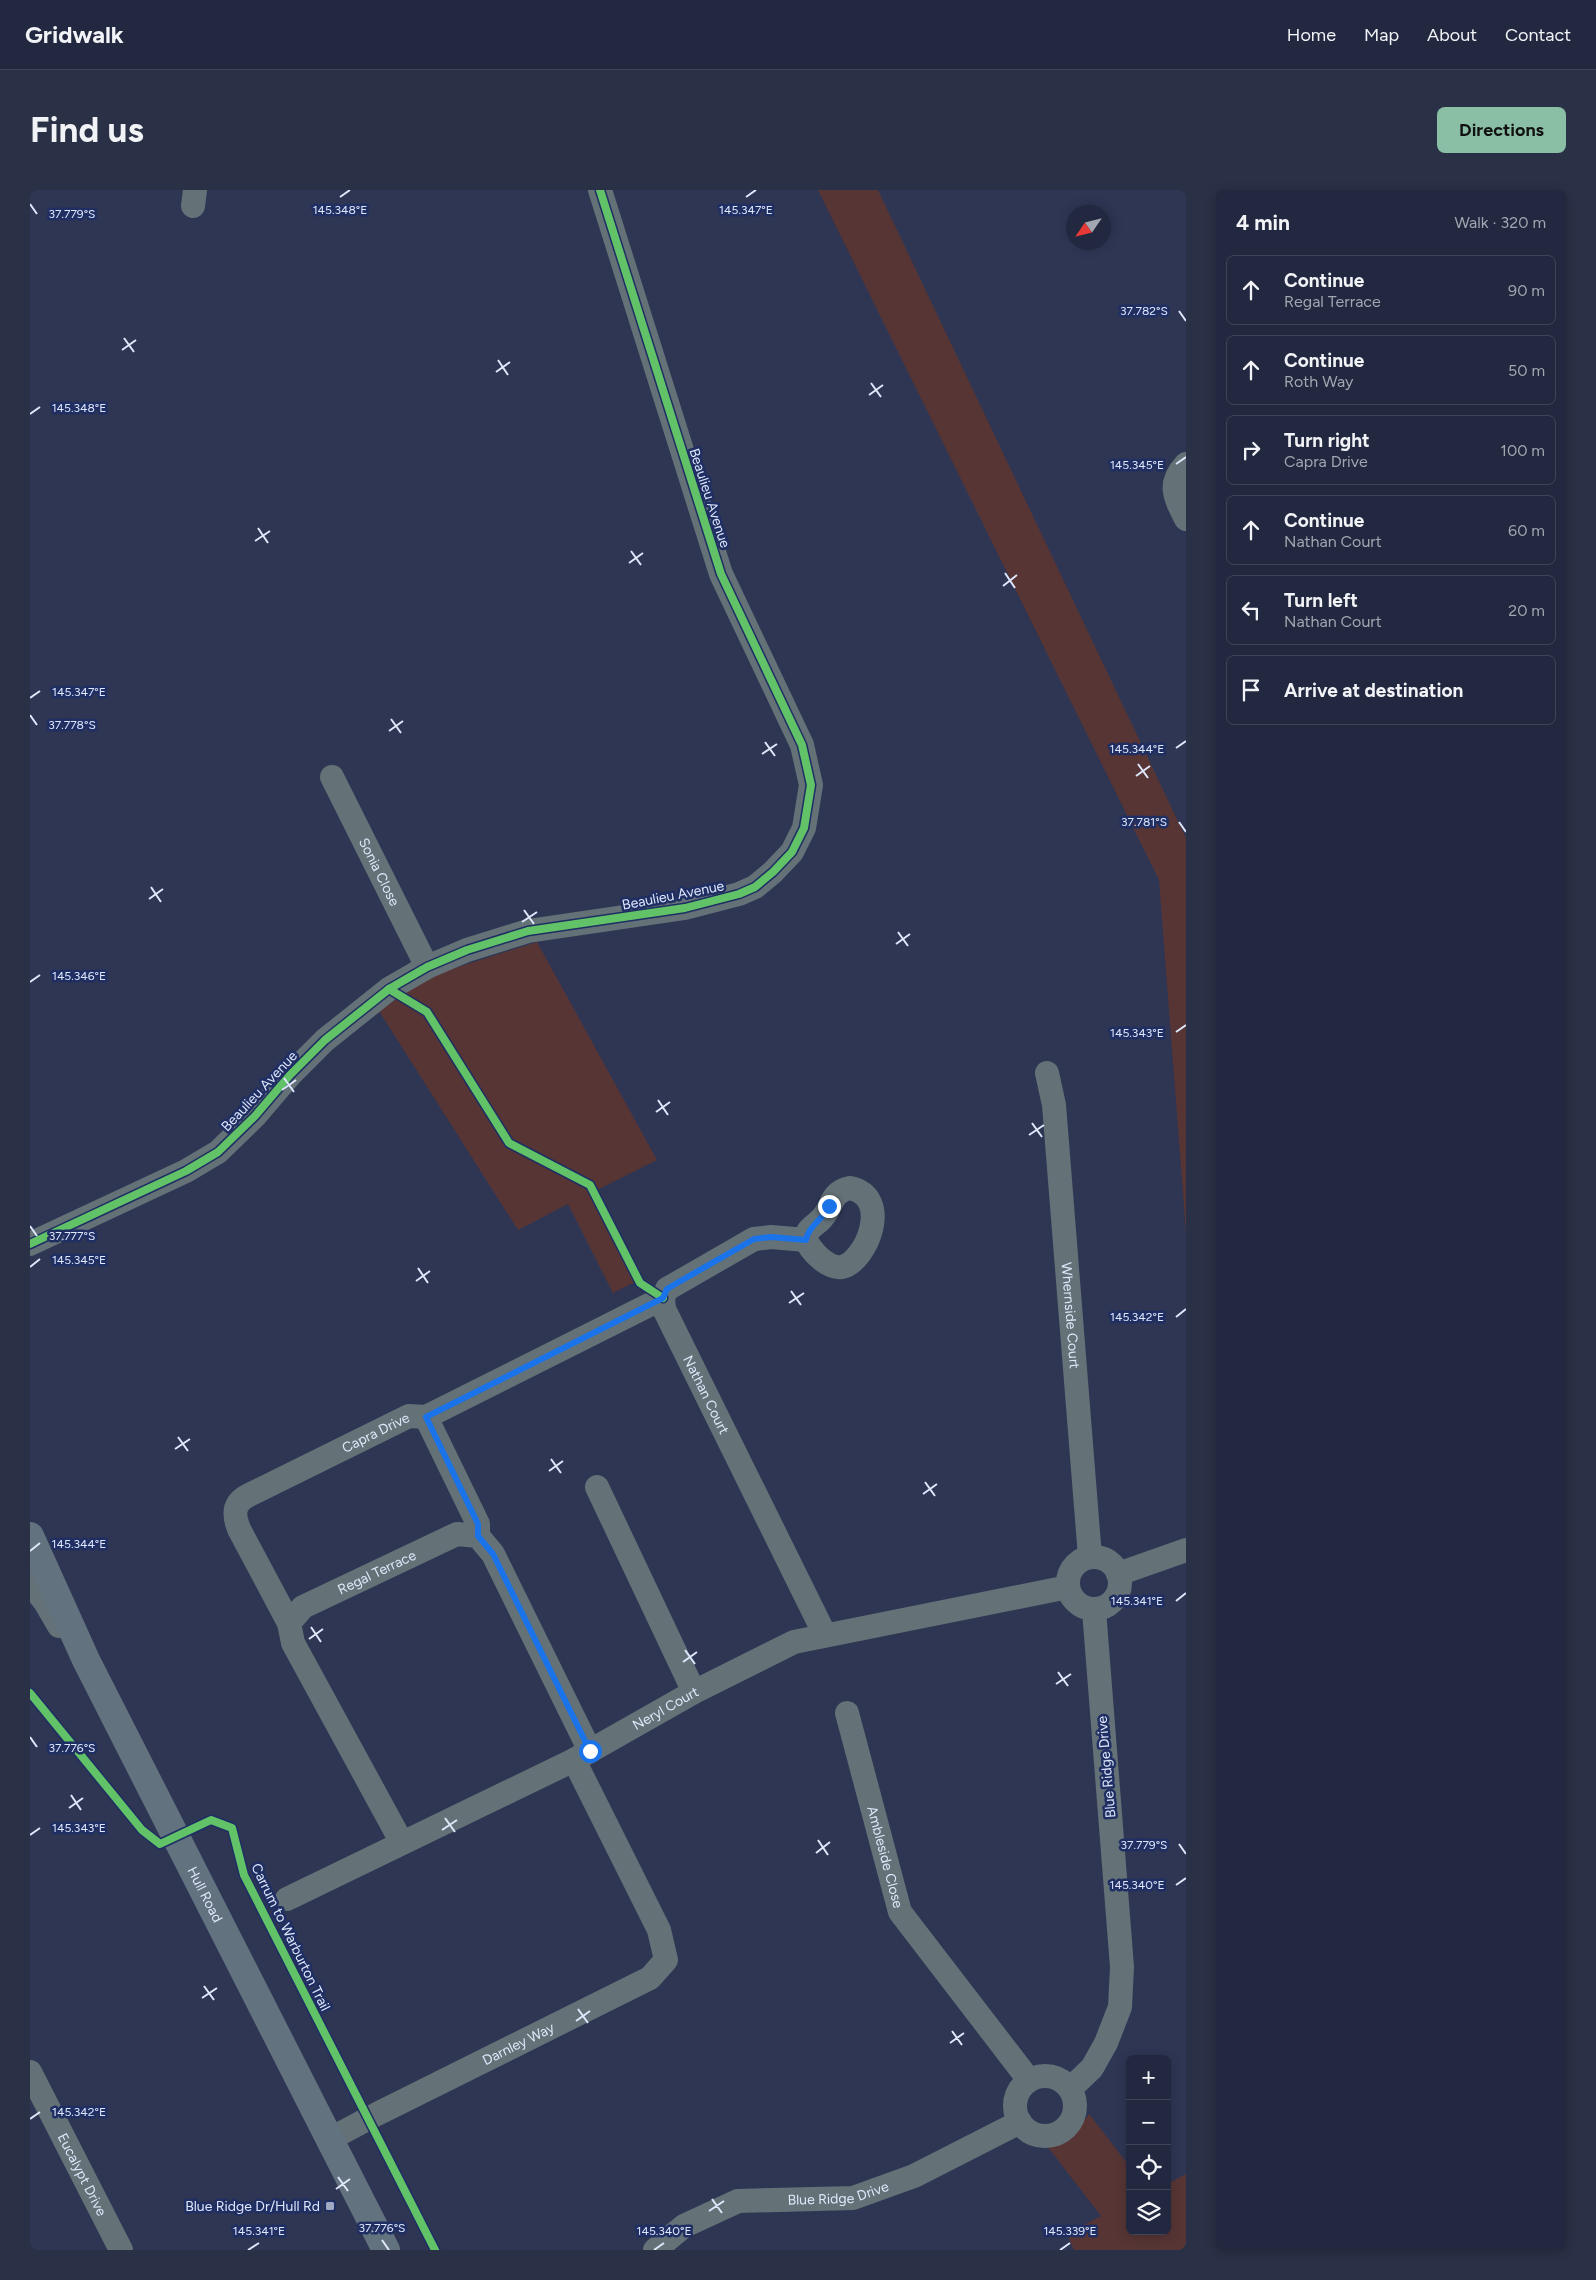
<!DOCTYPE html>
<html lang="en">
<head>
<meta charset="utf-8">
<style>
  :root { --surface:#22283f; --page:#2a3046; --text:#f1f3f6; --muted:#a2a6b0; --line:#3f4459; --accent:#8abfa5 }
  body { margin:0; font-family:Figtree,sans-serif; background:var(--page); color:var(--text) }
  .controls { position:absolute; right:15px; bottom:15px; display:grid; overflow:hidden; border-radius:8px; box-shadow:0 2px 12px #0003 }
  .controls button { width:45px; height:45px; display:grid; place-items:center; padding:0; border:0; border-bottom:1px solid var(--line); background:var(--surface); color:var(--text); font:25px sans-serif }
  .compass { position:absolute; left:1036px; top:15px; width:45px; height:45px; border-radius:50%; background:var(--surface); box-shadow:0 2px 12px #0003; rotate:235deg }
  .stop { position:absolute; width:15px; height:15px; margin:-11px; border:4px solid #1a73e8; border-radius:50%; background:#fff }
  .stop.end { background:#1a73e8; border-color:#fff; box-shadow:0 1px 5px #0008 }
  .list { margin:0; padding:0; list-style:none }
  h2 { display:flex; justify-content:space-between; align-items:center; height:65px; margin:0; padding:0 20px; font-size:21px }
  h2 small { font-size:16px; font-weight:400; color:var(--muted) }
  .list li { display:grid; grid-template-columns:32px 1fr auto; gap:15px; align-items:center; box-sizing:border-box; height:70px; margin:0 10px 10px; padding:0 10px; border:1px solid var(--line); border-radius:8px }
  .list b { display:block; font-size:19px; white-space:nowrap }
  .list p { margin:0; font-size:16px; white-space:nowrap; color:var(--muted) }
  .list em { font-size:16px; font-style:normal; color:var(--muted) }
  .icon { flex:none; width:28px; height:28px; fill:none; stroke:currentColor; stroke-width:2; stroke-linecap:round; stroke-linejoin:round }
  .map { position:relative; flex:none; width:1156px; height:2060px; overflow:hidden; border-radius:8px }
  header { display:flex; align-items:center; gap:30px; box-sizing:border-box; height:70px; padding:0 25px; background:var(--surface); border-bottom:1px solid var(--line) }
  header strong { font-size:24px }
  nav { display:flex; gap:28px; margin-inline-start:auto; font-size:18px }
  .intro { display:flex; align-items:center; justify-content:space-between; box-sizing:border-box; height:120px; padding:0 30px }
  h1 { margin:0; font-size:35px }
  .button { padding:12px 22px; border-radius:8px; background:var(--accent); color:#111; font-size:18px; font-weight:700 }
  main { display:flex; gap:30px; padding:0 30px }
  aside { flex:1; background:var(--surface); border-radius:8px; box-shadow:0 2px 12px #0003 }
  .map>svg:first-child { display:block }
  .green { fill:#573535 }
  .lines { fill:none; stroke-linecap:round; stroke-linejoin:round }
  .minor { stroke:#647177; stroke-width:24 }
  .major { stroke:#63727f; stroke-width:28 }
  .cycleway-casing { stroke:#1f2e63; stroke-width:11 }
  .cycleway { stroke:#61c268; stroke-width:8 }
  .route { stroke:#1a73e8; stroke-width:6 }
  .ticks { fill:none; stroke:#dfe7fb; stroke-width:2 }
  .poi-dot { fill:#a1a9c1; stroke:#1f2e63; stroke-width:2 }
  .labels { text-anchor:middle; stroke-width:5; stroke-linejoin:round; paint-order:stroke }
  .street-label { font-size:14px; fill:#dfe7fb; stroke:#1f2e63 }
  .poi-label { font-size:14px; fill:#dfe7fb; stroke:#1f2e63; text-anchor:end }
  .ticks-label { font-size:12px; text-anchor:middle; fill:#dfe7fb; stroke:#1f2e63; stroke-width:5; stroke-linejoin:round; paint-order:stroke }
</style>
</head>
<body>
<header>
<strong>Gridwalk</strong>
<nav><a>Home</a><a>Map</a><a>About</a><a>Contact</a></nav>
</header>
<div class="intro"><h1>Find us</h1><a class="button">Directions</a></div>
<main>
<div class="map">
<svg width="1156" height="2060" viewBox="0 0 1156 2060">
  <rect width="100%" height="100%" fill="#2e3654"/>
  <g class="green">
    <polygon points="788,0 848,0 1156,648 1156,1042 1129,690"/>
    <polygon points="507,752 627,970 567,1000 611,1089 583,1103 538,1014 488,1040 349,821 391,793 416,781"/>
    <polygon points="1059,1924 1100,1977 1100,2041 1137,2041 1137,1994 1156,1984 1156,2060 1044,2060 1037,2044 1071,2026 1017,1956 1043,1947"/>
  </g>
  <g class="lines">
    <g class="minor">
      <polyline points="163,16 165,0"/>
      <path d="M1156,274C1137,294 1145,307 1156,329"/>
      <path id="s1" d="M302,587L397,777"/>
      <path id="s2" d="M1017,883L1024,915L1060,1367"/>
      <path d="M820,998C863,1007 836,1072 812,1077C804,1078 796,1073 791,1069C785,1064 776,1054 776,1047C777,1038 788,1034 793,1027C803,1015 801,1002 820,998Z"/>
      <path id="s3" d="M776,1050L741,1047L724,1049L637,1099L633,1108L634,1119L795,1445"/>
      <polyline points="0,1054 156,981 188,962 225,926 260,885 295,850 359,799 397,777 437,760 498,741 655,718 709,704 725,697 743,682 762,662 774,638 781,595 772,555 691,384 570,0"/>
      <polyline points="396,1227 448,1334 448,1346"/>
      <polyline points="567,1297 664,1502"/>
      <circle cx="1064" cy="1393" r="26"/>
      <polyline points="1088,1384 1156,1360"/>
      <polyline points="0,1393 15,1412 29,1436"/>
      <path id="s4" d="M259,1433L209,1339C203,1324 203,1313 219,1305L379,1226L396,1227L633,1108"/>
      <path id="s5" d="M817,1523L870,1722L999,1890"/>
      <path id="s6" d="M372,1653L263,1453L259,1433L273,1417L427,1344L448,1346L463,1364L560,1561"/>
      <path id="s7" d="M257,1709L544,1570L664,1502L764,1452L1038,1397"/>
      <path id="s8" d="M0,1882L91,2060"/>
      <circle cx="1015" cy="1916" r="30"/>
      <polyline points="1040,1899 1062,1878 1076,1853 1090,1817 1092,1777 1064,1420"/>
      <path id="s9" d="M300,1949L347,1924L620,1788L636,1770L629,1740L544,1570"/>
      <path id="s10" d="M625,2060L654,2036L708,2011L823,2008L884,1986L990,1932"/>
    </g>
    <path class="major" id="s11" d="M0,1346L56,1470L356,2060"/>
    <defs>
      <g id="cycleway">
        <polyline points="359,799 397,822 479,953 560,995 610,1093 633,1108"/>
        <polyline points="0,1054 156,981 188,962 225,926 260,885 295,850 359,799 397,777 437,760 498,741 655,718 709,704 725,697 743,682 762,662 774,638 781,595 772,555 691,384 570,0"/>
        <polyline points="0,1503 112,1640 130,1654 181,1630 202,1638 214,1685 405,2060"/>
      </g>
    </defs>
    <use href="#cycleway" class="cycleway-casing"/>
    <use href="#cycleway" class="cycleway"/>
  </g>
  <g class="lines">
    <path class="route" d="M560,1561L463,1364L448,1346V1334L396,1227L633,1108L637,1099L647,1093L724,1049L741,1047L776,1050C778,1036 794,1029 799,1016"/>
  </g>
  <path class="ticks" d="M310,7L320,0M716,7L726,0M0,14L7,24M1149,121L1156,131M94,148L104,162M92,160L106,150M468,170L478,185M466,182L480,172M841,193L851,207M839,205L853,195M0,224L10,217M1146,274L1156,267M228,338L238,353M225,351L240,341M601,361L611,375M599,373L613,363M975,383L985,398M973,396L987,385M0,508L10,501M0,525L7,535M361,529L371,543M359,541L373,531M735,552L745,566M1146,558L1156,551M732,564L747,554M1108,574L1118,588M1106,586L1120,576M1149,632L1156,642M121,697L131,712M119,709L133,699M494,720L504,734M492,732L507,722M868,742L878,756M866,754L880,744M0,792L10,785M1146,842L1156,835M254,888L264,902M252,900L266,890M628,910L638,925M626,922L640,912M1002,933L1012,947M999,945L1014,935M0,1036L7,1046M0,1077L10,1069M388,1078L398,1093M386,1091L400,1081M761,1101L771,1115M759,1113L774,1103M1146,1127L1156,1119M148,1247L158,1261M145,1259L160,1249M521,1269L531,1283M519,1281L533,1271M895,1292L905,1306M893,1304L907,1294M0,1361L10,1353M1146,1411L1156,1403M281,1437L291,1452M279,1449L293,1439M655,1460L665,1474M653,1472L667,1462M1028,1482L1038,1496M1026,1494L1041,1484M0,1547L7,1557M41,1605L51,1620M39,1618L53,1608M415,1628L425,1642M412,1640L427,1630M0,1645L10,1638M788,1650L798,1665M1149,1654L1156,1664M786,1663L800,1652M1146,1695L1156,1688M174,1796L184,1810M172,1808L187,1798M548,1819L558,1833M546,1831L560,1821M922,1841L932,1855M920,1853L934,1843M0,1929L10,1922M308,1987L318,2001M306,1999L320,1989M682,2009L692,2023M679,2021L694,2011M352,2050L359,2060M218,2060L229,2053M624,2060L634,2053M1030,2060L1040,2053"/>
  <rect class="poi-dot" x="295" y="2011" width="10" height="10" rx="2.5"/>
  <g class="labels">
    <g class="street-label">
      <text transform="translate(680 308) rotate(72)" y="5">Beaulieu Avenue</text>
      <text dy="5" stroke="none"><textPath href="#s1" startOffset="106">Sonia Close</textPath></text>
      <text transform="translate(643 705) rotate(-11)" y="5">Beaulieu Avenue</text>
      <text transform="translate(229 901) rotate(-47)" y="5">Beaulieu Avenue</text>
      <text dy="5" stroke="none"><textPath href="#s2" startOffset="244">Whernside Court</textPath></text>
      <text dy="5" stroke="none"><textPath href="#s3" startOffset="269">Nathan Court</textPath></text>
      <text dy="5" stroke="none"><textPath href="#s4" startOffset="288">Capra Drive</textPath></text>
      <text dy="5" stroke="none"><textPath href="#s6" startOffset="351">Regal Terrace</textPath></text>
      <text dy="5" stroke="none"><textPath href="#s7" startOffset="424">Neryl Court</textPath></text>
      <text transform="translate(1076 1577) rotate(-95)" y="5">Blue Ridge Drive</text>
      <text dy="5" stroke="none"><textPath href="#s5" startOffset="149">Ambleside Close</textPath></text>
      <text dy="5" stroke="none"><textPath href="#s11" startOffset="399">Hull Road</textPath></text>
      <text transform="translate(261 1747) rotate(64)" y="5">Carrum to Warburton Trail</text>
      <text dy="5" stroke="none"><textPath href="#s9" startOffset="211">Darnley Way</textPath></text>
      <text dy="5" stroke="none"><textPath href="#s8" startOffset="115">Eucalypt Drive</textPath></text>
      <text dy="5" stroke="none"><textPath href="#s10" startOffset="198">Blue Ridge Drive</textPath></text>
    </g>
    <g class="poi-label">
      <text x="290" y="2021">Blue Ridge Dr/Hull Rd</text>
    </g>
  </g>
  <g class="ticks-label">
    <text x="310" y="24">145.348°E</text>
    <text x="716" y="24">145.347°E</text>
    <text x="42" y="28">37.779°S</text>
    <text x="1114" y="125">37.782°S</text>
    <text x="49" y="222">145.348°E</text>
    <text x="1107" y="279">145.345°E</text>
    <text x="49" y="506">145.347°E</text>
    <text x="42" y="539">37.778°S</text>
    <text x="1107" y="563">145.344°E</text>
    <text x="1114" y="636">37.781°S</text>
    <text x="49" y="790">145.346°E</text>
    <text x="1107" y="847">145.343°E</text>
    <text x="42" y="1050">37.777°S</text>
    <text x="49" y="1074">145.345°E</text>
    <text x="1107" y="1131">145.342°E</text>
    <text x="49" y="1358">145.344°E</text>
    <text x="1107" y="1415">145.341°E</text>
    <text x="42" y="1562">37.776°S</text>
    <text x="49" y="1642">145.343°E</text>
    <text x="1114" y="1659">37.779°S</text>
    <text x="1107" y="1699">145.340°E</text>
    <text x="49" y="1926">145.342°E</text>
    <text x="352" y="2042">37.776°S</text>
    <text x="229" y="2045">145.341°E</text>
    <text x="634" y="2045">145.340°E</text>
    <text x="1040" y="2045">145.339°E</text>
  </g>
</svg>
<div class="controls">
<button>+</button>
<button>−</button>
<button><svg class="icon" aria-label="locate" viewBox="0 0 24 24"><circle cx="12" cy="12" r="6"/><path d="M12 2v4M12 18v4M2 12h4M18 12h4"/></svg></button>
<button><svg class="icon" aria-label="layers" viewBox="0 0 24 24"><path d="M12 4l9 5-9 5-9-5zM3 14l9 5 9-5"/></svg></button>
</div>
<svg class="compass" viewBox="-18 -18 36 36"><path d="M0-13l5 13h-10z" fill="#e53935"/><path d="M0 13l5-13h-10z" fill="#a2a6b0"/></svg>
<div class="stop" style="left:560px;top:1561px"></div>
<div class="stop end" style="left:799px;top:1016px"></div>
</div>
<aside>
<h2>4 min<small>Walk · 320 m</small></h2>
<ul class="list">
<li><svg class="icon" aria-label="ahead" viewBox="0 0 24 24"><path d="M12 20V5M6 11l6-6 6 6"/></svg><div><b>Continue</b><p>Regal Terrace</p></div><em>90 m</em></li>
<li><svg class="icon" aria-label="ahead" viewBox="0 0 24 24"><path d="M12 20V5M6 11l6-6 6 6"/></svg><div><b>Continue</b><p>Roth Way</p></div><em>50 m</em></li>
<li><svg class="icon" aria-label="right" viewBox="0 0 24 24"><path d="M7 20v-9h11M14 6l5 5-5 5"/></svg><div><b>Turn right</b><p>Capra Drive</p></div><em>100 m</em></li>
<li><svg class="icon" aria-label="ahead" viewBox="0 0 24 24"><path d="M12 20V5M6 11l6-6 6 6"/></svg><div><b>Continue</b><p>Nathan Court</p></div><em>60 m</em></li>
<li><svg class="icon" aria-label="left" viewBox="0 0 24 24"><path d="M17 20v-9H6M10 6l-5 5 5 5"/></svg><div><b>Turn left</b><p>Nathan Court</p></div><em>20 m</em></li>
<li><svg class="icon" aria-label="arrive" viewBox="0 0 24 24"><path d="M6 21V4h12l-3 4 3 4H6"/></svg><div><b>Arrive at destination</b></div></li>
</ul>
</aside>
</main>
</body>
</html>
